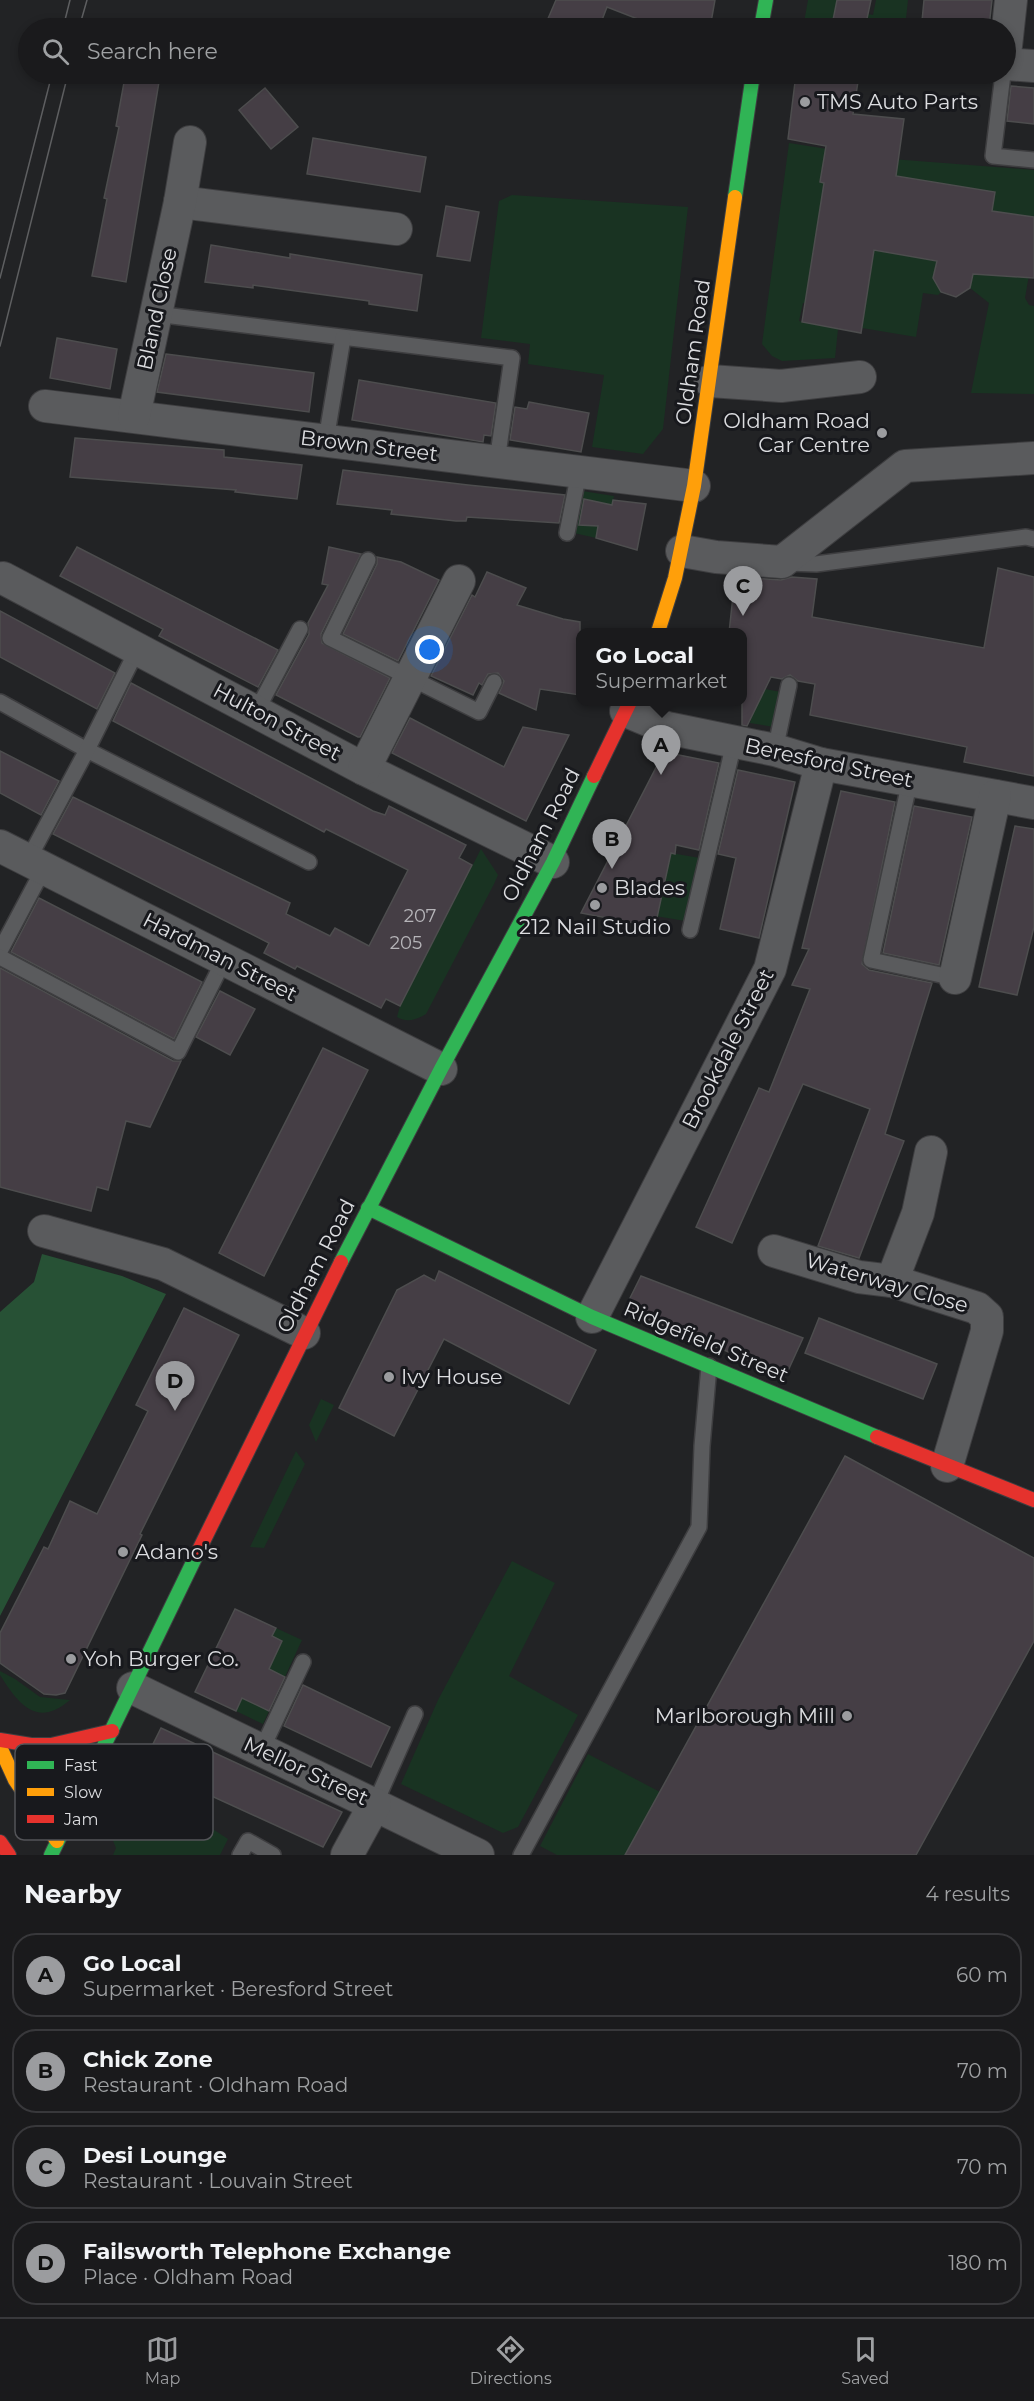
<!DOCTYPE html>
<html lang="en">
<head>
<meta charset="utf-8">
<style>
  :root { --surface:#1a1a1c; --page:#272729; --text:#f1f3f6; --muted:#9fa1a3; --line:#38383b; --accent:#9b9c9f }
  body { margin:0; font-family:Montserrat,sans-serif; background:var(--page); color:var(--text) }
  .you { position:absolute; left:430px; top:650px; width:21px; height:21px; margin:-15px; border:4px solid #fff; border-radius:50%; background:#1a73e8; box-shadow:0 0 0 9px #1a73e833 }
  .badge { display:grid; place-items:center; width:39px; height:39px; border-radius:50%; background:var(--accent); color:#111; font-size:20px; font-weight:700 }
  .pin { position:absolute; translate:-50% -50px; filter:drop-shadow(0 2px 3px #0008) }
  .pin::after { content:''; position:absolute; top:32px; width:21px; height:18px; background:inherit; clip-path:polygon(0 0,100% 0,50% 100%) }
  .popup { position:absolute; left:576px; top:628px; width:171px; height:78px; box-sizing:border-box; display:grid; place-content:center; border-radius:12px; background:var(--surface); filter:drop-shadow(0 2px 4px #0005); font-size:20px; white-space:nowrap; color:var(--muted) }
  .popup b { font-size:22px; color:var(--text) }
  .popup::after { content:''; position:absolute; left:50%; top:100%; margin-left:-12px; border:12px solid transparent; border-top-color:var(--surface) }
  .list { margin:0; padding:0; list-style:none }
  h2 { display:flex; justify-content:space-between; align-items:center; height:78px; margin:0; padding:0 24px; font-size:26px }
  h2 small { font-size:20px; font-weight:400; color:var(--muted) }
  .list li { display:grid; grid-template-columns:39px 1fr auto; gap:18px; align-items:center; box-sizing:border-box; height:84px; margin:0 12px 12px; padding:0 12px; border:2px solid var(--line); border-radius:24px }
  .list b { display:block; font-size:22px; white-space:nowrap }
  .list p { margin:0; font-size:20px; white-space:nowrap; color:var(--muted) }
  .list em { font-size:20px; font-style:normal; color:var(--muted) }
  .icon { flex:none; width:33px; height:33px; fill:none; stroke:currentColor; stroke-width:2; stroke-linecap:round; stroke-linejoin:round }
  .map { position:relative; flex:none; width:1034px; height:1855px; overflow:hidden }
  .search { position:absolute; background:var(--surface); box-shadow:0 3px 9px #0003; left:18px; right:18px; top:18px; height:66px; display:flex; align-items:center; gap:15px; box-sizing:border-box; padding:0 21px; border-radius:33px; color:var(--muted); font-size:22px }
  .sheet { height:462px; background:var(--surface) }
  nav { display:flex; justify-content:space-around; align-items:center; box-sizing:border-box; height:84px; border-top:2px solid var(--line); background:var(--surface); font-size:16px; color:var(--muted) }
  nav a { display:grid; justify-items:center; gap:3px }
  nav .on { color:var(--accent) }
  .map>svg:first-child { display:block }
  .green { fill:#193322 }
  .forest { fill:#275135 }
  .building { fill:#453e45; stroke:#4d4d4e; stroke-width:1.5 }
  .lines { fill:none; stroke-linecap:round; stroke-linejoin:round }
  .lane-casing { stroke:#3e3e40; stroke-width:18 }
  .street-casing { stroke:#3e3e40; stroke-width:34 }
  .fast-casing { stroke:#3e3e40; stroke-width:16 }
  .slow-casing { stroke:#3e3e40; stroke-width:16 }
  .jam-casing { stroke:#3e3e40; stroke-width:16 }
  .lane { stroke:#5a5b5d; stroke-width:15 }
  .street { stroke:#5a5b5d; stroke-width:32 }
  .fast { stroke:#30b455; stroke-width:14 }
  .slow { stroke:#ff9f0a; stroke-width:14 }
  .jam { stroke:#e5322d; stroke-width:14 }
  .tram { stroke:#5e5f61; stroke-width:1.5 }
  .poi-dot { fill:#9b9c9f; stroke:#18191d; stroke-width:2 }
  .labels { text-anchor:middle; stroke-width:6; stroke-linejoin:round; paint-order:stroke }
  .number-label { font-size:18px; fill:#b6b5b9 }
  .poi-label { font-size:21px; fill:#dcdde0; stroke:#18191d; text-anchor:start }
  .street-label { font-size:21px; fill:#dcdde0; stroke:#18191d }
  .key { fill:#18191d; stroke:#535458; stroke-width:1.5 }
  .key-label { font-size:16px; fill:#dcdde0 }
</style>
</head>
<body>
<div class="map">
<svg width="1034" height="1855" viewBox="0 0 1034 1855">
  <rect width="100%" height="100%" fill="#222325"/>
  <g class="green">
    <polygon points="808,0 837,0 832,24 853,28 803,28"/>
    <polygon points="876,0 908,0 905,28 865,28 868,14 873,15"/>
    <polygon points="789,143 892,159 1034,170 1034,217 992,211 995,192 823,167 820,182 824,183 805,303 803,303 799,321 838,329 835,358 782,361 772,356 762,344"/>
    <polygon points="512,195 688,207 663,429 643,454 592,447 604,375 528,364 530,344 481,338 499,201"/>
    <polygon points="874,250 937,261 933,278 941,292 938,295 923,293 916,337 862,328"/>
    <polygon points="973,274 1029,275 1025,298 1029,305 1034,306 1034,394 971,393 989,303 970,288"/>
    <polygon points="582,491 614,496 612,505 601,503 599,516 612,519 596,538 574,533"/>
    <polygon points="765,689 781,692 774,727 750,723 753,712 741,710 751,694"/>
    <path d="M481,849L498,875L494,884L426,1014C416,1020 407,1023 397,1017L400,1006Z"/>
    <polygon points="671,853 700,858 685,921 638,913"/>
    <polygon points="321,1399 334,1405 316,1442 309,1425"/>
    <polygon points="296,1451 305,1464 264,1548 250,1547"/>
    <polygon points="512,1561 555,1583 509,1676 578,1715 518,1827 503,1833 401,1784 438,1700"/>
    <polygon points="276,1628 302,1640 263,1724 236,1711 242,1698 253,1703 282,1641 272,1636"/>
    <path d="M0,1671L15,1679L40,1697L70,1700C36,1729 18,1703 0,1675Z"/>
    <polygon points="588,1754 660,1792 625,1855 557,1855 540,1846"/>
    <polygon points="206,1776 214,1781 200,1807 176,1792 181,1782 198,1790"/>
    <polygon points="139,1781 228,1839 220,1855 113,1855 116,1848 112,1838"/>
  </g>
  <polygon class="forest" points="42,1254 122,1276 166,1294 0,1616 0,1312 34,1282"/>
  <g class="building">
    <polygon points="556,0 715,0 710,28 647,28 648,23 607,7 599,28 544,28"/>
    <polygon points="837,0 871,0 865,28 832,25"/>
    <polygon points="924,0 992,0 989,27 922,21"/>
    <polygon points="796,74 859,75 853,114 904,119 896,176 995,192 992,211 1034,217 1034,278 973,274 970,288 956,297 941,292 933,278 937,261 874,250 861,333 802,322 824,183 820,182 826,146 788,139"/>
    <polygon points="125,77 159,82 126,282 92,276 107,199 104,198 119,127 116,126"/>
    <polygon points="1011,86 1034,88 1034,124 1007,121"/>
    <polygon points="265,88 298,127 271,149 239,110"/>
    <polygon points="313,138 426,157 420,192 307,174"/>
    <polygon points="446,206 479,212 470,261 437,256"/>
    <polygon points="211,245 290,258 290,254 422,275 417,311 369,304 369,301 253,285 253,288 205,282"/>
    <polygon points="57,338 117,349 110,389 50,378"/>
    <polygon points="166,354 314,373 309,412 157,392"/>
    <polygon points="359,380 496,403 491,436 484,435 483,442 352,420"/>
    <polygon points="529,402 589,413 581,452 510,440 515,407 527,409"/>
    <polygon points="75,438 224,450 224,457 302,465 297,499 235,492 236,490 70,477"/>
    <polygon points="343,470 468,485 565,495 559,523 467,517 466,521 456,521 391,514 392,510 337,504"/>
    <polygon points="584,499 612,505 613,500 646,504 637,550 596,538 598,526 579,525"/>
    <polygon points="77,547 278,650 258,687 159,636 163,629 60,576"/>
    <polygon points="329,547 361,554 321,634 322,643 390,678 360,737 358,737 276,695 309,634 308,623 328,585 322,584"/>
    <polygon points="377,557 401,562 439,580 398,661 343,634 377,564"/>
    <polygon points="998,568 1034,577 1034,776 964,762 967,747 810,715 815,684 798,681 790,675 782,679 771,677 747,726 742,725 742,633 729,633 735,577 781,580 792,577 817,579 812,617 984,648"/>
    <polygon points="487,572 526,588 517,605 563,619 580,622 580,695 540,689 536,710 499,693 504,681 498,673 488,674 482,685 479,683 473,695 431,676 472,595 475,597"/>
    <polygon points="0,611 115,673 97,709 0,657"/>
    <polygon points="131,683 373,811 385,815 389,806 466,845 459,858 472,865 400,1006 386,999 381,1008 297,966 295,969 264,953 269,943 53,834 73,797 290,903 286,914 330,936 335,928 369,946 408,870 326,829 324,832 113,721"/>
    <polygon points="410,718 504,767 523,727 569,735 526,821 392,753"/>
    <polygon points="0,751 59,781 41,815 0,793"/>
    <polygon points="664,752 719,763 699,850 676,845 675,854 671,853 655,927 581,913"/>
    <polygon points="738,770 795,782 759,938 720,929 736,858 718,854"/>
    <polygon points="841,791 895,802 862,964 869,970 932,983 885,1134 904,1141 859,1258 818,1246 870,1109 803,1084 732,1243 696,1227 759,1088 769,1092 810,989 792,985 809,949 802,948"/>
    <polygon points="914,806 972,817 939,965 883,953"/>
    <polygon points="1015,826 1034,829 1034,927 1017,995 979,987"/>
    <polygon points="39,898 202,982 174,1039 11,952"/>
    <polygon points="0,968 173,1061 181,1061 150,1127 126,1121 108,1190 97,1187 91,1211 0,1187"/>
    <polygon points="220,991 255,1009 230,1055 196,1037"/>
    <polygon points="323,1048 368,1070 264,1276 219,1253"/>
    <polygon points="439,1271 596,1350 569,1404 444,1339 394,1436 339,1408 397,1290 424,1275 435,1281"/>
    <polygon points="641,1276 803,1338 786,1375 624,1310"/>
    <polygon points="184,1308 239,1335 140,1534 142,1535 65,1693 56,1695 44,1694 0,1663 0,1633 44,1547 48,1549 70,1501 97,1514 148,1411 136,1405"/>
    <polygon points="819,1318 937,1364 923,1399 805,1353"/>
    <polygon points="845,1456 1034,1558 1034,1641 916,1855 625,1855"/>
    <polygon points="235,1609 276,1628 272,1636 282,1641 269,1669 285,1677 269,1711 242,1698 236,1711 195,1692"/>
    <polygon points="303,1685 390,1727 371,1767 284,1726"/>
    <polygon points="161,1728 342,1812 323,1847 181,1782 176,1792 141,1768"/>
  </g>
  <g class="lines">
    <defs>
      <g id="lane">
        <polyline points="1003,74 993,156 1034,160"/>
        <polyline points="156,314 512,358 497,461"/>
        <polyline points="326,440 343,338"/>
        <polyline points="567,533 579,472"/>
        <polyline points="368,560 330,638 479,712 494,682"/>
        <polyline points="787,563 816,564 1026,537 1034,539"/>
        <polyline points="0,702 87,750 309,862"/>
        <polyline points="256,712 300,629"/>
        <polyline points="775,750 789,685"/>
        <polyline points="910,780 871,960 955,978"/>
        <polyline points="28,860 87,750 138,648"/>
        <polyline points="690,930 734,743"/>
        <polyline points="0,951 44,868"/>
        <polyline points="0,957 178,1052 224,960"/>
        <polyline points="261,1751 303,1662"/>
        <polyline points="375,1804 415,1714"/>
        <polyline points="240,1855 248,1841 273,1855"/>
        <polyline points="521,1855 699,1527 702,1446 709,1366"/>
      </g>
      <g id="street">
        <polyline points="1006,46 1011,0"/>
        <polyline points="1006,64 1034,66"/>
        <polyline points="180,202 396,229"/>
        <polyline points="710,381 781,386 860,377"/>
        <polyline points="45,406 694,486"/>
        <polyline points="134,416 180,202 190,142"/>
        <polyline points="682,551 716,557 782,562 905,466 1034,458"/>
        <polyline points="3,578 364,769 553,862"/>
        <polyline points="626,711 667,728 775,750 821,764 1034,803"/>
        <polyline points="364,769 459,581"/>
        <polyline points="0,846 441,1069"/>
        <polyline points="955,978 995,796"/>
        <polyline points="44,1231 163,1264 304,1333"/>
        <polyline points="774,1251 859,1277 892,1281 977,1308 987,1317 987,1331 947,1466"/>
        <polyline points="892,1281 918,1213 931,1152"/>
        <polyline points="592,1317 770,969 821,764"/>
        <polyline points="133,1688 478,1855"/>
        <polyline points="347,1855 375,1804"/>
      </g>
      <g id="fast">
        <polyline points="761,28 766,0"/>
        <polyline points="735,197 753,74"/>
        <polyline points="368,1208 592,1317 877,1437"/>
        <polyline points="341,1262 441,1069 553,862 594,776"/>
        <polyline points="51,1855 197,1554"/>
      </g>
      <g id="slow">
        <polyline points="658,632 675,578 694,486 735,197"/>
        <polyline points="0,1747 15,1780 57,1841"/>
      </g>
      <g id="jam">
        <polyline points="594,776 630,702"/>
        <polyline points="877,1437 1034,1500"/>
        <polyline points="197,1554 341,1262"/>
        <polyline points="0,1740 31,1745 51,1745 112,1731"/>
        <polyline points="0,1842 9,1855"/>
      </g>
    </defs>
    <use href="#lane" class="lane-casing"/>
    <use href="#street" class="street-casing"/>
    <use href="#fast" class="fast-casing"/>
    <use href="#slow" class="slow-casing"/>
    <use href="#jam" class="jam-casing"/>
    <use href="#lane" class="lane"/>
    <use href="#street" class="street"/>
    <use href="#fast" class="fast"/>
    <use href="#slow" class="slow"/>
    <use href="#jam" class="jam"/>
    <g class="tram">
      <polyline points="63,28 70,0"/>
      <polyline points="79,28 87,0"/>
      <polyline points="0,278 52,74"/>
      <polyline points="0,346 68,74"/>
    </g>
  </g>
  <g class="poi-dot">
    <circle cx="805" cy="102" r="6"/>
    <circle cx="882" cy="433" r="6"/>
    <circle cx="602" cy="888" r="6"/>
    <circle cx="595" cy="905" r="6"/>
    <circle cx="389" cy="1377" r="6"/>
    <circle cx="123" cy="1552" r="6"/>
    <circle cx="71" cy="1659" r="6"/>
    <circle cx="847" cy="1716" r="6"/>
  </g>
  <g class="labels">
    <g class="number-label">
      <text x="420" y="922">207</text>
      <text x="406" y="949">205</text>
    </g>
    <g class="poi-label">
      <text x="817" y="109">TMS Auto Parts</text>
      <text x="870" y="428" text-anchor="end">Oldham Road<tspan x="870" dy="24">Car Centre</tspan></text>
      <text x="614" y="895">Blades</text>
      <text x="595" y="934" text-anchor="middle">212 Nail Studio</text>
      <text x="401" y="1384">Ivy House</text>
      <text x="135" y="1559">Adano's</text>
      <text x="83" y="1666">Yoh Burger Co.</text>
      <text x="835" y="1723" text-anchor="end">Marlborough Mill</text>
    </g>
    <g class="street-label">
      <text transform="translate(157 309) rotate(-78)" y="7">Bland Close</text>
      <text transform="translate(693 352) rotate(-82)" y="7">Oldham Road</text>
      <text transform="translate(369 446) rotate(7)" y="7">Brown Street</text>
      <text transform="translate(277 722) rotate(28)" y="7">Hulton Street</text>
      <text transform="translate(829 763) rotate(12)" y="7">Beresford Street</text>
      <text transform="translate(541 835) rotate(-63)" y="7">Oldham Road</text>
      <text transform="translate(220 957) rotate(27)" y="7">Hardman Street</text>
      <text transform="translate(728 1049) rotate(-63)" y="7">Brookdale Street</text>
      <text transform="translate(316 1266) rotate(-63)" y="7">Oldham Road</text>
      <text transform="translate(887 1283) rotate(16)" y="7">Waterway Close</text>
      <text transform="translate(706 1342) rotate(23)" y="7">Ridgefield Street</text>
      <text transform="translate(306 1771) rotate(25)" y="7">Mellor Street</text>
    </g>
  </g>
  <rect x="15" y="1744" width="198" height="96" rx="9" class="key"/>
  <rect x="27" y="1761" width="27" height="8" fill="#30b455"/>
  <rect x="27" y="1788" width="27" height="8" fill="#ff9f0a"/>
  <rect x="27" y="1815" width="27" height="8" fill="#e5322d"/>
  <g class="key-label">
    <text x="64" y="1771">Fast</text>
    <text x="64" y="1798">Slow</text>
    <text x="64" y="1825">Jam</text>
  </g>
</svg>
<div class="you"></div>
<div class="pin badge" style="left:661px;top:775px">A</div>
<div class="popup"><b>Go Local</b>Supermarket</div>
<div class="pin badge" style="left:612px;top:869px">B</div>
<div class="pin badge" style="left:743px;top:616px">C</div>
<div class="pin badge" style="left:175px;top:1411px">D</div>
<div class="search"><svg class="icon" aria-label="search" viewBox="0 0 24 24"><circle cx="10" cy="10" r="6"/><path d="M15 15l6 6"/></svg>Search here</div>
</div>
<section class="sheet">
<h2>Nearby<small>4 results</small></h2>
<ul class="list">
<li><span class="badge">A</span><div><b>Go Local</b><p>Supermarket · Beresford Street</p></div><em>60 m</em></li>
<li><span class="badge">B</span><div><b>Chick Zone</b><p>Restaurant · Oldham Road</p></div><em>70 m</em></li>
<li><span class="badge">C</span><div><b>Desi Lounge</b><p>Restaurant · Louvain Street</p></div><em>70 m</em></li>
<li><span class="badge">D</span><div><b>Failsworth Telephone Exchange</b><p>Place · Oldham Road</p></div><em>180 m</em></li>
</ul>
</section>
<nav>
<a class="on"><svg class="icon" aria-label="map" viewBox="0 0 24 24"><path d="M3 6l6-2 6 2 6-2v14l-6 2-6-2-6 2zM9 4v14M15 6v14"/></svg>Map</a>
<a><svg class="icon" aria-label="directions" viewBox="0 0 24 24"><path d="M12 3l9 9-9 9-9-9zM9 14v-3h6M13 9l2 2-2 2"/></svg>Directions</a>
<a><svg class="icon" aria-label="saved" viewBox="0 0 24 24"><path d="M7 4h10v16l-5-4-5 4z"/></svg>Saved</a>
</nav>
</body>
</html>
